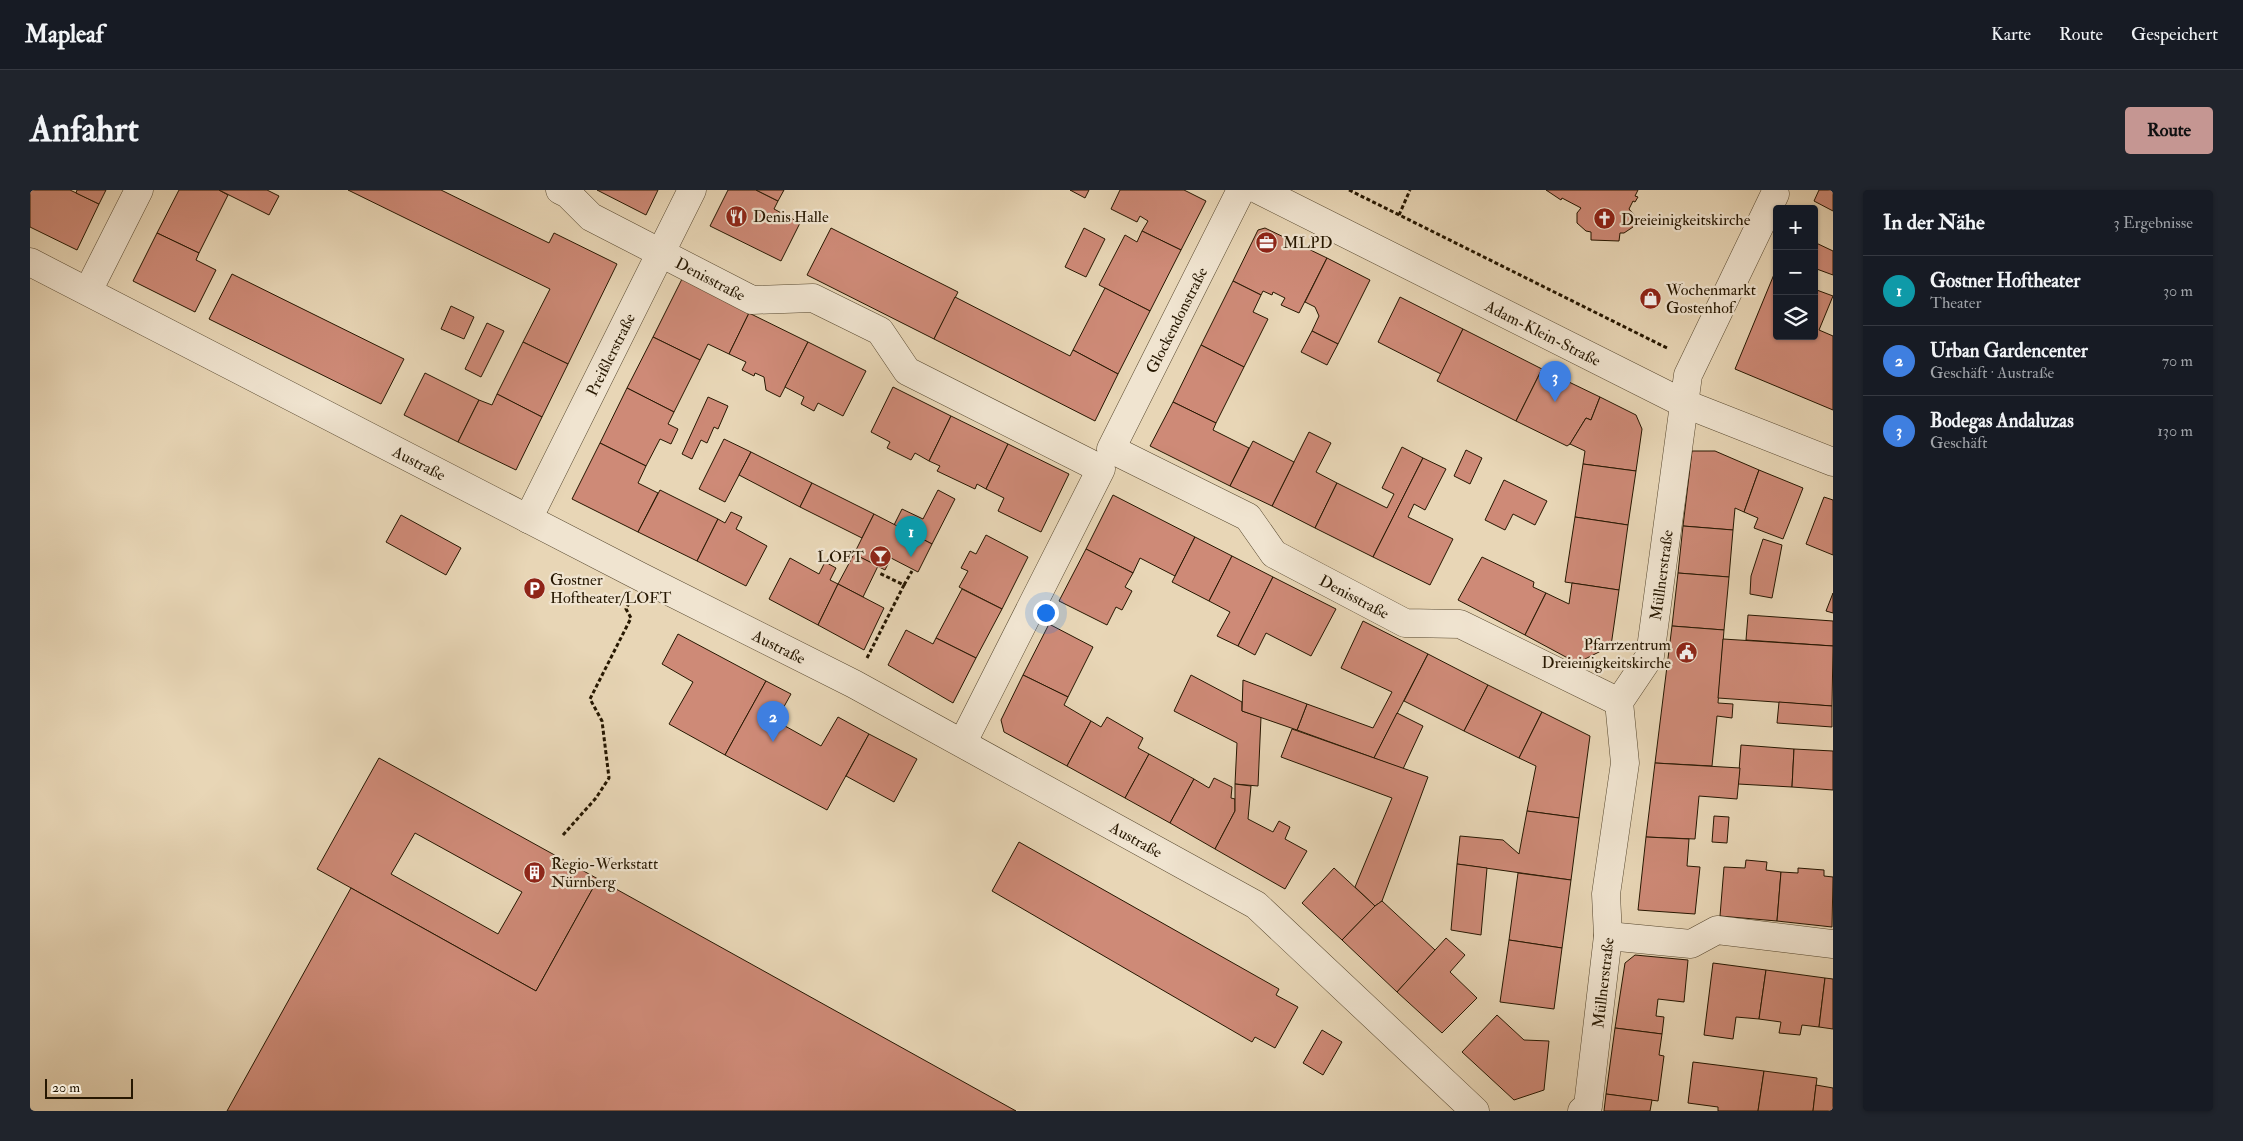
<!DOCTYPE html>
<html lang="de">
<head>
<meta charset="utf-8">
<style>
  :root { --surface:#171b24; --page:#20242c; --text:#f1f3f6; --muted:#9ea1a6; --line:#363941; --accent:#c59692 }
  body { margin:0; font-family:"IM FELL Double Pica",serif; background:var(--page); color:var(--text) }
  .controls { position:absolute; right:15px; top:15px; display:grid; overflow:hidden; border-radius:5px; box-shadow:0 1px 4px #0004 }
  .controls button { width:45px; height:45px; display:grid; place-items:center; padding:0; border:0; border-bottom:1px solid var(--line); background:var(--surface); color:var(--text); font:25px sans-serif }
  .scale { position:absolute; left:15px; bottom:12px; width:88px; box-sizing:border-box; padding-left:5px; border:2px solid #261701; border-top:0; font-size:14px; line-height:18px; white-space:nowrap; color:#261701; -webkit-text-stroke:4px #f0e4d0; paint-order:stroke }
  .you { position:absolute; left:1015px; top:422px; width:18px; height:18px; margin:-12px; border:4px solid #fff; border-radius:50%; background:#1a73e8; box-shadow:0 0 0 8px #1a73e833 }
  .badge { display:grid; place-items:center; width:32px; height:32px; border-radius:50%; background:var(--accent); color:#fff; font-size:16px; font-weight:700 }
  .pin { position:absolute; translate:-50% -41px; filter:drop-shadow(0 1px 2px #0008) }
  .pin::after { content:''; position:absolute; top:26px; width:18px; height:15px; background:inherit; clip-path:polygon(0 0,100% 0,50% 100%) }
  .list { margin:0; padding:0; list-style:none }
  h2 { display:flex; justify-content:space-between; align-items:center; height:65px; margin:0; padding:0 20px; font-size:21px }
  h2 small { font-size:16px; font-weight:400; color:var(--muted) }
  .list li { display:grid; grid-template-columns:32px 1fr auto; gap:15px; align-items:center; box-sizing:border-box; height:70px; padding:0 20px; border-top:1px solid var(--line) }
  .list b { display:block; font-size:19px; white-space:nowrap }
  .list p { margin:0; font-size:16px; white-space:nowrap; color:var(--muted) }
  .list em { font-size:16px; font-style:normal; color:var(--muted) }
  .icon { flex:none; width:28px; height:28px; fill:none; stroke:currentColor; stroke-width:2; stroke-linecap:round; stroke-linejoin:round }
  .map { position:relative; flex:none; width:1803px; height:921px; overflow:hidden; border-radius:5px }
  header { display:flex; align-items:center; gap:30px; box-sizing:border-box; height:70px; padding:0 25px; background:var(--surface); border-bottom:1px solid var(--line) }
  header strong { font-size:24px }
  nav { display:flex; gap:28px; margin-inline-start:auto; font-size:18px }
  .intro { display:flex; align-items:center; justify-content:space-between; box-sizing:border-box; height:120px; padding:0 30px }
  h1 { margin:0; font-size:35px }
  .button { padding:12px 22px; border-radius:5px; background:var(--accent); color:#111; font-size:18px; font-weight:700 }
  main { display:flex; gap:30px; padding:0 30px }
  aside { flex:1; background:var(--surface); border-radius:5px; box-shadow:0 1px 4px #0004 }
  .map>svg:first-child { display:block }
  .building { fill:#ce8a77; stroke:#261701; fill-rule:evenodd }
  .lines { fill:none; stroke-linecap:round; stroke-linejoin:round }
  .street-casing { stroke:#56472e; stroke-width:29 }
  .path { stroke:#261701; stroke-width:3; stroke-dasharray:4 2.5; stroke-linecap:butt }
  .street { stroke:#f0e4d0; stroke-width:28 }
  .labels { text-anchor:middle; stroke-width:4.5; stroke-linejoin:round; paint-order:stroke }
  .poi-label { font-size:16px; fill:#261701; stroke:#f0e4d0; text-anchor:start }
  .street-label { font-size:16px; fill:#261701; stroke:#f0e4d0 }
</style>
</head>
<body>
<header>
<strong>Mapleaf</strong>
<nav><a>Karte</a><a>Route</a><a>Gespeichert</a></nav>
</header>
<div class="intro"><h1>Anfahrt</h1><a class="button">Route</a></div>
<main>
<div class="map">
<svg width="1803" height="921" viewBox="0 0 1803 921">
  <rect width="100%" height="100%" fill="#e8d6b6"/>
  <filter id="stains"><feTurbulence type="fractalNoise" baseFrequency=".004" numOctaves="4"/><feColorMatrix values="0 0 0 0 .2 0 0 0 0 .09 0 0 0 0 .02 0 0 0 .5 -.17"/></filter>
  <radialGradient id="worn" r=".72"><stop offset=".6" stop-color="#630" stop-opacity="0"/><stop offset="1" stop-color="#630" stop-opacity=".3"/></radialGradient>
  <g class="building">
    <polygon points="0,0 40,0 69,14 47,60 0,37"/>
    <polygon points="47,0 76,0 69,14 46,3"/>
    <polygon points="149,0 189,0 198,5 169,63 127,43"/>
    <polygon points="189,0 237,0 249,6 239,25"/>
    <polygon points="318,0 411,0 519,53 524,43 587,74 538,174 493,152 520,99"/>
    <polygon points="567,0 628,0 616,25"/>
    <polygon points="698,0 726,0 748,11 744,19 770,33 751,71 680,36"/>
    <polygon points="726,0 754,0 748,11"/>
    <polygon points="1040,0 1059,0 1055,8"/>
    <polygon points="1090,0 1154,0 1176,11 1151,60 1112,41 1118,31 1110,26 1107,32 1081,19"/>
    <polygon points="1516,0 1608,0 1605,6 1608,7 1605,12 1603,11 1599,19 1604,25 1603,37 1594,43 1590,43 1589,51 1561,50 1561,42 1556,41 1547,33 1547,23 1551,18 1532,8 1531,10"/>
    <polygon points="1789,0 1803,0 1803,21 1784,11"/>
    <polygon points="801,38 928,102 904,149 777,85"/>
    <polygon points="1054,38 1075,49 1056,87 1035,77"/>
    <polygon points="1235,38 1297,68 1269,123 1251,115 1255,108 1243,102 1242,105 1233,101 1231,105 1203,91 1228,40"/>
    <polygon points="1112,41 1151,60 1120,121 1069,95 1095,45 1107,52"/>
    <polygon points="127,43 169,63 166,70 186,80 165,122 103,91"/>
    <polygon points="1784,52 1803,61 1803,85 1784,78"/>
    <polygon points="1297,68 1340,90 1308,154 1282,141 1289,126 1285,117 1275,112"/>
    <polygon points="1745,82 1747,83 1747,146 1784,146 1784,99 1803,106 1789,140 1803,146 1803,220 1705,179"/>
    <polygon points="202,84 374,169 351,214 179,129"/>
    <polygon points="652,89 719,123 699,164 678,154 670,170 623,147"/>
    <polygon points="1203,91 1231,105 1223,122 1238,129 1214,177 1171,155"/>
    <polygon points="1075,98 1120,121 1088,184 1043,160"/>
    <polygon points="925,107 1040,166 1043,160 1088,184 1065,231 904,149"/>
    <polygon points="1370,107 1433,139 1411,184 1348,152"/>
    <polygon points="421,116 444,127 434,149 411,139"/>
    <polygon points="719,123 778,152 750,207 736,200 734,187 725,183 724,186 712,180 716,172 699,164"/>
    <polygon points="457,133 474,141 451,187 435,179"/>
    <polygon points="1433,139 1512,179 1486,231 1407,191"/>
    <polygon points="1282,141 1308,154 1297,175 1271,162"/>
    <polygon points="623,147 670,170 644,222 597,198"/>
    <polygon points="493,152 538,174 512,227 467,204"/>
    <polygon points="778,152 836,181 813,226 788,213 784,221 771,214 774,207 755,197"/>
    <polygon points="1171,155 1214,177 1186,233 1143,212"/>
    <polygon points="1512,179 1570,207 1561,230 1556,228 1540,254 1537,256 1486,231"/>
    <polygon points="395,183 449,210 428,252 374,225"/>
    <polygon points="863,197 921,226 899,271 885,263 881,270 857,258 860,252 841,242"/>
    <polygon points="597,198 644,222 638,234 648,239 641,254 630,249 616,276 570,253"/>
    <polygon points="467,204 512,227 486,280 428,252 449,210 462,215"/>
    <polygon points="678,207 698,216 688,239 684,237 677,253 671,250 662,269 652,264"/>
    <polygon points="1570,207 1606,225 1612,239 1606,281 1553,274 1555,261 1540,254 1556,228 1561,230"/>
    <polygon points="1143,212 1186,233 1183,240 1219,258 1200,296 1120,256"/>
    <polygon points="921,226 978,254 956,299 947,294 945,299 907,281 910,276 899,271"/>
    <polygon points="1279,242 1301,253 1286,282 1307,293 1285,338 1242,316"/>
    <polygon points="694,249 721,262 695,312 669,299"/>
    <polygon points="1223,251 1264,272 1242,316 1200,296"/>
    <polygon points="570,253 616,276 608,293 628,303 608,342 542,309"/>
    <polygon points="978,254 1039,284 1011,342 968,321 974,308 956,299"/>
    <polygon points="1372,257 1393,268 1343,367 1285,338 1307,293 1357,318 1364,304 1352,298"/>
    <polygon points="1436,260 1452,268 1440,294 1424,286"/>
    <polygon points="1662,261 1685,261 1729,280 1714,322 1705,318 1703,340 1653,336"/>
    <polygon points="721,262 782,293 770,317 709,285"/>
    <polygon points="1393,268 1416,279 1395,320 1384,314 1378,327 1423,349 1400,395 1343,367"/>
    <polygon points="1553,274 1606,281 1598,335 1545,327"/>
    <polygon points="1729,280 1773,298 1753,349 1724,338 1728,328 1714,322"/>
    <polygon points="1474,290 1517,311 1505,335 1483,324 1475,340 1455,330"/>
    <polygon points="782,293 844,324 832,348 770,317"/>
    <polygon points="630,300 688,329 667,371 608,342"/>
    <polygon points="908,300 925,309 902,354 864,335 872,319 893,329"/>
    <polygon points="1083,305 1165,347 1145,386 1110,368 1103,383 1056,359"/>
    <polygon points="1794,307 1803,310 1803,365 1776,354"/>
    <polygon points="701,322 712,327 706,339 737,356 716,396 667,371 688,329 695,333"/>
    <polygon points="844,324 902,354 888,382 861,368 855,380 824,364"/>
    <polygon points="371,325 431,358 416,385 356,352"/>
    <polygon points="1545,327 1598,335 1589,400 1535,392"/>
    <polygon points="1653,336 1703,340 1699,387 1648,383"/>
    <polygon points="956,345 998,367 972,419 929,397 938,381 931,378 940,361 946,364"/>
    <polygon points="1165,347 1202,366 1179,411 1142,392"/>
    <polygon points="1733,349 1752,355 1742,408 1720,404 1721,386"/>
    <polygon points="1056,359 1103,383 1095,397 1102,401 1092,420 1086,417 1077,435 1029,411"/>
    <polygon points="824,364 848,376 833,407 808,394"/>
    <polygon points="1202,366 1243,387 1208,456 1187,446 1200,422 1179,411"/>
    <polygon points="1452,367 1504,392 1503,397 1516,403 1495,445 1428,410"/>
    <polygon points="760,368 789,384 795,372 806,378 800,390 808,394 788,435 739,409"/>
    <polygon points="1648,383 1699,387 1694,440 1642,436"/>
    <polygon points="1243,387 1306,419 1281,466 1236,443 1225,465 1208,456"/>
    <polygon points="1542,393 1589,400 1581,456 1547,473 1495,445 1516,403 1539,414"/>
    <polygon points="808,394 854,418 834,460 788,435"/>
    <polygon points="932,399 972,419 946,468 906,448"/>
    <polygon points="1803,403 1803,423 1796,421"/>
    <polygon points="1718,425 1803,431 1803,456 1716,450"/>
    <polygon points="1333,431 1398,464 1344,568 1267,540 1277,514 1343,538 1362,502 1311,478"/>
    <polygon points="1019,434 1063,457 1038,507 993,485"/>
    <polygon points="1642,436 1694,440 1688,513 1703,514 1702,528 1687,526 1682,576 1625,573"/>
    <polygon points="876,440 903,454 906,448 946,468 923,513 858,475"/>
    <polygon points="648,444 736,491 695,565 639,534 663,492 632,474"/>
    <polygon points="1693,449 1803,456 1802,516 1688,508"/>
    <polygon points="1398,464 1458,495 1434,541 1374,511"/>
    <polygon points="993,485 1038,507 1034,515 1061,531 1037,576 974,542 971,530"/>
    <polygon points="1161,485 1212,512 1212,521 1231,527 1228,596 1205,594 1207,553 1144,521"/>
    <polygon points="1213,490 1277,514 1267,540 1212,521"/>
    <polygon points="736,491 761,504 746,531 791,556 808,527 839,544 797,620 695,565"/>
    <polygon points="1458,495 1512,522 1489,568 1434,541"/>
    <polygon points="1749,512 1802,516 1802,537 1747,533"/>
    <polygon points="1512,522 1560,546 1549,628 1497,621 1506,576 1489,568"/>
    <polygon points="1367,523 1393,536 1373,579 1344,568"/>
    <polygon points="1077,527 1113,548 1108,558 1119,564 1095,608 1037,576 1061,531 1071,537"/>
    <polygon points="1262,539 1398,587 1352,711 1345,716 1325,697 1362,608 1251,567"/>
    <polygon points="839,544 887,569 864,612 816,586"/>
    <polygon points="1711,555 1764,559 1762,597 1708,594"/>
    <polygon points="1764,559 1803,561 1803,600 1762,597"/>
    <polygon points="1119,564 1164,589 1140,633 1095,608"/>
    <path d="M349,568L568,689L506,801L287,679ZM385,643L492,702L468,744L361,684Z"/>
    <polygon points="1625,573 1710,578 1707,609 1669,606 1665,649 1616,647"/>
    <polygon points="1184,588 1202,597 1201,608 1205,609 1205,621 1185,659 1140,633 1164,589 1179,598"/>
    <polygon points="1205,594 1221,596 1218,629 1243,642 1249,631 1260,637 1255,649 1277,661 1255,699 1185,659 1205,621"/>
    <polygon points="1497,621 1549,628 1541,690 1427,674 1430,646 1473,650 1489,664"/>
    <polygon points="1684,626 1699,627 1697,653 1682,652"/>
    <polygon points="1616,647 1659,649 1657,676 1670,677 1665,724 1608,720"/>
    <polygon points="989,652 1249,799 1246,805 1268,817 1245,858 1225,847 1222,852 962,701"/>
    <polygon points="1716,670 1737,672 1736,680 1751,682 1747,731 1690,726 1694,677 1715,678"/>
    <polygon points="1427,674 1457,678 1451,745 1421,740"/>
    <polygon points="1304,678 1345,716 1312,750 1272,713"/>
    <polygon points="1768,678 1794,680 1794,686 1803,687 1802,737 1747,731 1751,682 1768,683"/>
    <polygon points="1488,683 1541,690 1532,758 1479,750"/>
    <polygon points="568,689 986,921 197,921 321,698 506,801"/>
    <polygon points="1352,711 1405,760 1367,802 1312,750 1345,716"/>
    <polygon points="1416,748 1435,765 1420,782 1447,808 1412,843 1367,802"/>
    <polygon points="1479,750 1532,758 1524,819 1470,812"/>
    <polygon points="1605,765 1658,770 1654,812 1628,809 1626,826 1634,827 1632,844 1585,838 1595,773"/>
    <polygon points="1683,773 1736,780 1729,829 1706,827 1703,849 1674,845"/>
    <polygon points="1736,780 1795,788 1789,837 1772,835 1770,845 1749,843 1751,832 1729,829"/>
    <polygon points="1795,788 1803,789 1803,839 1789,837"/>
    <polygon points="1467,825 1494,850 1519,851 1514,900 1484,910 1432,862"/>
    <polygon points="1585,838 1632,844 1629,865 1634,866 1628,911 1576,904"/>
    <polygon points="1292,840 1312,852 1293,885 1273,873"/>
    <polygon points="1663,872 1734,881 1728,921 1688,921 1688,917 1658,913"/>
    <polygon points="1734,881 1787,888 1783,921 1728,921"/>
    <polygon points="1786,895 1803,898 1803,921 1783,921"/>
    <polygon points="1576,904 1622,910 1620,921 1574,921"/>
  </g>
  <g class="lines">
    <defs>
      <g id="street">
        <path id="s1" d="M530,0L538,4L561,27L722,110L783,108L850,141L877,181L1071,279L933,552"/>
        <path id="s2" d="M1211,0L1081,259L1218,327L1244,364L1375,433L1430,434L1589,512"/>
        <path id="s3" d="M1229,0L1653,213L1803,272"/>
        <path id="s4" d="M0,72L611,387L824,494L1226,715L1445,921"/>
        <polyline points="58,101 109,0"/>
        <path id="s5" d="M498,329L662,0"/>
        <polyline points="1578,746 1661,754 1687,740 1803,754"/>
        <path id="s6" d="M1552,921L1558,916L1578,746L1576,704L1595,573L1589,512L1620,466L1658,185L1745,4"/>
      </g>
    </defs>
    <use href="#street" class="street-casing"/>
    <g class="path">
      <polyline points="1319,0 1639,159"/>
      <polyline points="1369,25 1380,0"/>
      <polyline points="874,395 882,381"/>
      <polyline points="837,468 874,395 849,383"/>
      <polyline points="533,645 566,608 579,588 572,531 560,509 601,428 596,419 599,413"/>
    </g>
    <use href="#street" class="street"/>
  </g>
  <defs>
    <symbol id="restaurant-disc" viewBox="-11 -11 22 22"><circle r="9.5" fill="#8f2418" stroke="#f0e4d0"/><path d="M-5-6h1v4h1v-4h1v4h1v-4h1v5L-1.5 .5V6h-2V.5L-5-1ZM5-6V6H3V1.5H1.5Q1.5-4 5-6Z" fill="#fff"/></symbol>
    <symbol id="church-disc" viewBox="-11 -11 22 22"><circle r="9.5" fill="#8f2418" stroke="#f0e4d0"/><path d="M-1.2-6h2.4v3.5h3.3v2.4h-3.3V6h-2.4V-.1h-3.3v-2.4h3.3Z" fill="#fff"/></symbol>
    <symbol id="office-disc" viewBox="-11 -11 22 22"><circle r="9.5" fill="#8f2418" stroke="#f0e4d0"/><path d="M-6-3h4V-5.5h4V-3h4V5H-6ZM-1-4.5V-3h2v-1.5ZM-6 0V1H6V0Z" fill="#fff"/></symbol>
    <symbol id="shop-disc" viewBox="-11 -11 22 22"><circle r="9.5" fill="#8f2418" stroke="#f0e4d0"/><path d="M-5-2.5h2.3a2.7 3.5 0 0 1 5.4 0H5L5.5 6h-11ZM-1.5-2.5h3a1.5 2.3 0 0 0-3 0Z" fill="#fff"/></symbol>
    <symbol id="bar-disc" viewBox="-11 -11 22 22"><circle r="9.5" fill="#8f2418" stroke="#f0e4d0"/><path d="M-6-5H6L.8 .8V4.5H3.5V6h-7V4.5H-.8V.8Z" fill="#fff"/></symbol>
    <symbol id="parking-disc" viewBox="-11 -11 22 22"><circle r="9.5" fill="#8f2418" stroke="#f0e4d0"/><path d="M-3.5-5.5H1a3.5 3.5 0 0 1 0 7H-1V5.5H-3.5ZM-1-3.4V-.6H.8a1.4 1.4 0 0 0 0-2.8Z" fill="#fff"/></symbol>
    <symbol id="civic-disc" viewBox="-11 -11 22 22"><circle r="9.5" fill="#8f2418" stroke="#f0e4d0"/><path d="M-.6-6.5H3V-4.5H.6V-3L4-1V1h2V6H-6V1h2V-1L-.6-3ZM-1.2 2.5V6h2.4V2.5Z" fill="#fff"/></symbol>
    <symbol id="building-disc" viewBox="-11 -11 22 22"><circle r="9.5" fill="#8f2418" stroke="#f0e4d0"/><path d="M-4-6H4V6H1V3H-1V6H-4ZM-2.5-4.3h1.7v1.8h-1.7ZM.8-4.3h1.7v1.8H.8ZM-2.5-1h1.7V.8h-1.7ZM.8-1h1.7V.8H.8Z" fill="#fff"/></symbol>
  </defs>
  <g fill-rule="evenodd">
    <use href="#restaurant-disc" x="694" y="14" width="25" height="25"/>
    <use href="#church-disc" x="1562" y="16" width="25" height="25"/>
    <use href="#office-disc" x="1224" y="40" width="25" height="25"/>
    <use href="#shop-disc" x="1608" y="96" width="25" height="25"/>
    <use href="#bar-disc" x="838" y="354" width="25" height="25"/>
    <use href="#parking-disc" x="492" y="386" width="25" height="25"/>
    <use href="#civic-disc" x="1644" y="450" width="25" height="25"/>
    <use href="#building-disc" x="492" y="670" width="25" height="25"/>
  </g>
  <g class="labels">
    <g class="poi-label">
      <text x="723" y="32">Denis Halle</text>
      <text x="1591" y="35">Dreieinigkeitskirche</text>
      <text x="1253" y="58">MLPD</text>
      <text x="1636" y="105">Wochenmarkt<tspan x="1636" dy="18">Gostenhof</tspan></text>
      <text x="834" y="372" text-anchor="end">LOFT</text>
      <text x="520" y="395">Gostner<tspan x="520" dy="18">Hoftheater/LOFT</tspan></text>
      <text x="1641" y="460" text-anchor="end">Pfarrzentrum<tspan x="1641" dy="18">Dreieinigkeitskirche</tspan></text>
      <text x="521" y="679">Regio-Werkstatt<tspan x="521" dy="18">Nürnberg</tspan></text>
    </g>
    <g class="street-label">
      <text dy="6" stroke="none"><textPath href="#s1" startOffset="176">Denisstraße</textPath></text>
      <text transform="translate(1146 130) rotate(-63)" y="6">Glockendonstraße</text>
      <text dy="6" stroke="none"><textPath href="#s3" startOffset="318">Adam-Klein-Straße</textPath></text>
      <text dy="6" stroke="none"><textPath href="#s5" startOffset="184">Preißlerstraße</textPath></text>
      <text dy="6" stroke="none"><textPath href="#s4" startOffset="438">Austraße</textPath></text>
      <text dy="6" stroke="none"><textPath href="#s6" startOffset="552">Müllnerstraße</textPath></text>
      <text dy="6" stroke="none"><textPath href="#s2" startOffset="579">Denisstraße</textPath></text>
      <text dy="6" stroke="none"><textPath href="#s4" startOffset="842">Austraße</textPath></text>
      <text dy="6" stroke="none"><textPath href="#s4" startOffset="1248">Austraße</textPath></text>
      <text dy="6" stroke="none"><textPath href="#s6" startOffset="132">Müllnerstraße</textPath></text>
    </g>
  </g>
  <rect width="100%" height="100%" filter="url(#stains)"/>
  <rect width="100%" height="100%" fill="url(#worn)"/>
</svg>
<div class="controls">
<button>+</button>
<button>−</button>
<button><svg class="icon" aria-label="layers" viewBox="0 0 24 24"><path d="M12 4l9 5-9 5-9-5zM3 14l9 5 9-5"/></svg></button>
</div>
<div class="scale">20 m</div>
<div class="you"></div>
<div class="pin badge" style="left:881px;top:367px;background:#0f9aa8">1</div>
<div class="pin badge" style="left:743px;top:552px;background:#3f7fe0">2</div>
<div class="pin badge" style="left:1525px;top:212px;background:#3f7fe0">3</div>
</div>
<aside>
<h2>In der Nähe<small>3 Ergebnisse</small></h2>
<ul class="list">
<li><span class="badge" style="background:#0f9aa8">1</span><div><b>Gostner Hoftheater</b><p>Theater</p></div><em>30 m</em></li>
<li><span class="badge" style="background:#3f7fe0">2</span><div><b>Urban Gardencenter</b><p>Geschäft · Austraße</p></div><em>70 m</em></li>
<li><span class="badge" style="background:#3f7fe0">3</span><div><b>Bodegas Andaluzas</b><p>Geschäft</p></div><em>130 m</em></li>
</ul>
</aside>
</main>
</body>
</html>
